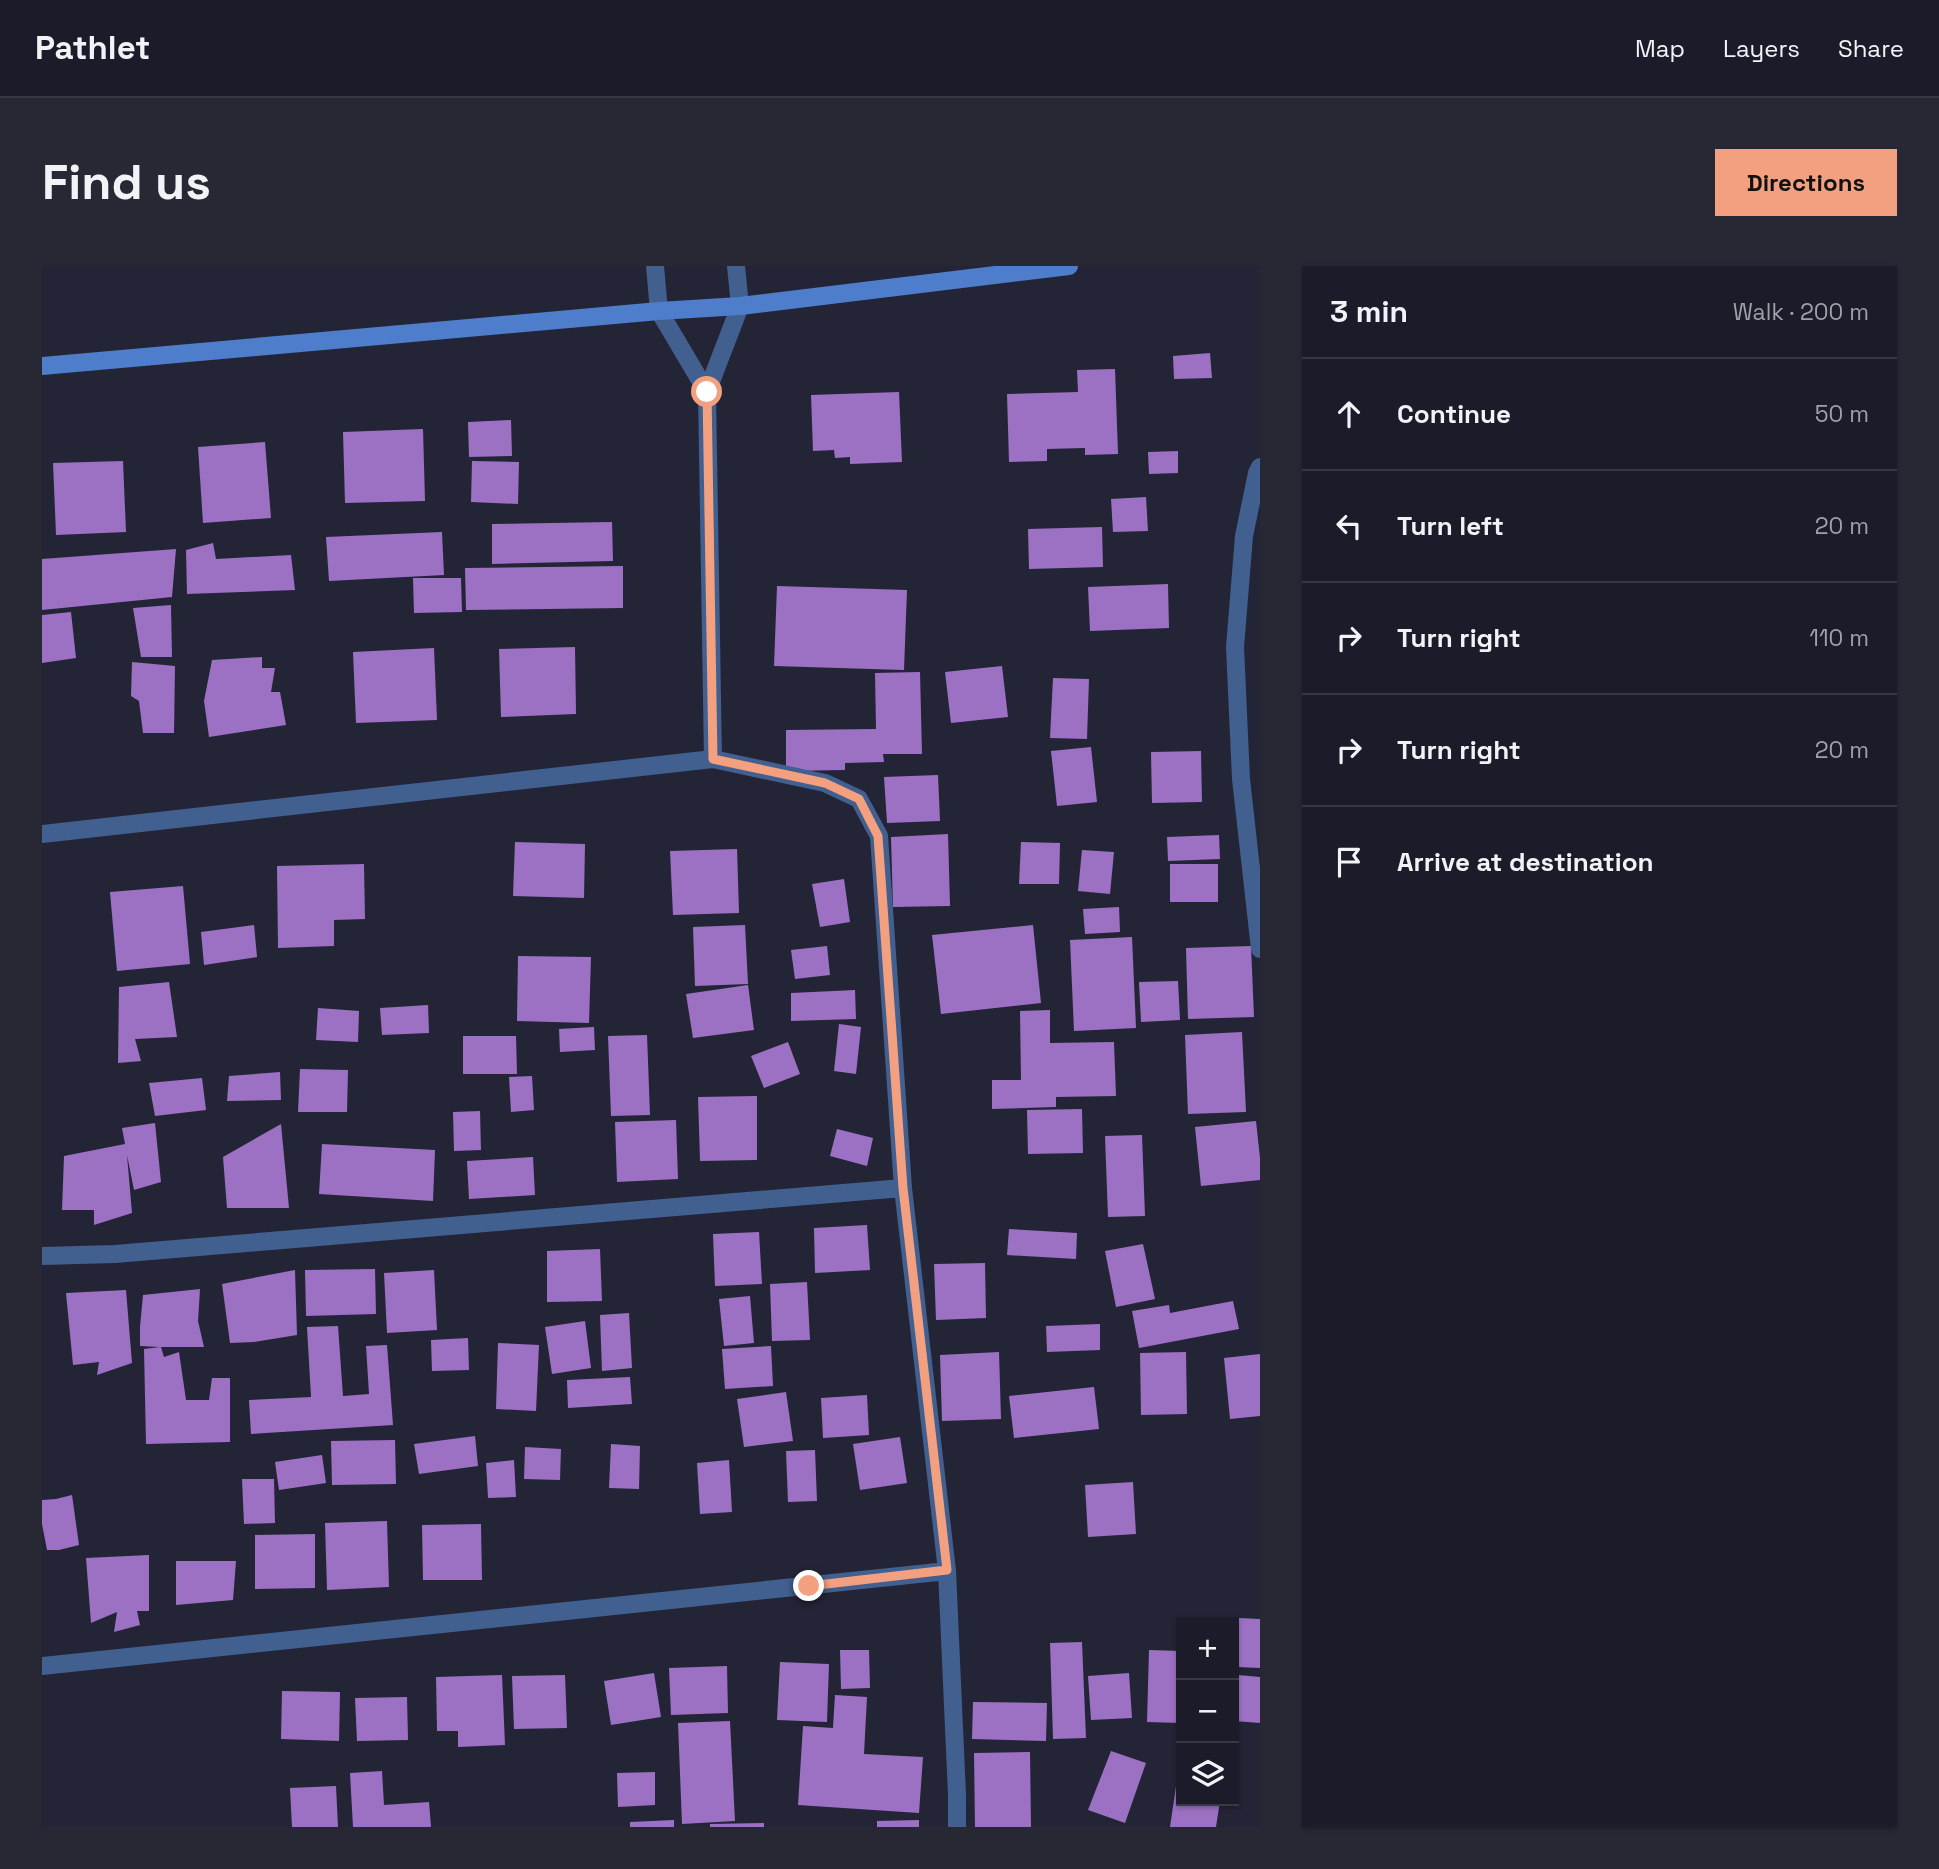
<!DOCTYPE html>
<html lang="en">
<head>
<meta charset="utf-8">
<style>
  :root { --surface:#1b1b29; --page:#282835; --text:#f1f3f6; --muted:#a0a1a8; --line:#393946; --accent:#f2a07f }
  body { margin:0; font-family:"Space Grotesk",sans-serif; background:var(--page); color:var(--text) }
  .controls { position:absolute; right:21px; bottom:21px; display:grid; overflow:hidden; border-radius:0px; box-shadow:0 2px 5px #0004 }
  .controls button { width:63px; height:63px; display:grid; place-items:center; padding:0; border:0; border-bottom:2px solid var(--line); background:var(--surface); color:var(--text); font:35px sans-serif }
  .stop { position:absolute; width:21px; height:21px; margin:-16px; border:5px solid #f2a07f; border-radius:50%; background:#fff }
  .stop.end { background:#f2a07f; border-color:#fff; box-shadow:0 2px 7px #0008 }
  .list { margin:0; padding:0; list-style:none }
  h2 { display:flex; justify-content:space-between; align-items:center; height:91px; margin:0; padding:0 28px; font-size:30px }
  h2 small { font-size:23px; font-weight:400; color:var(--muted) }
  .list li { display:grid; grid-template-columns:46px 1fr auto; gap:21px; align-items:center; box-sizing:border-box; height:112px; padding:0 28px; border-top:2px solid var(--line) }
  .list b { display:block; font-size:26px; white-space:nowrap }
  .list em { font-size:23px; font-style:normal; color:var(--muted) }
  .icon { flex:none; width:38px; height:38px; fill:none; stroke:currentColor; stroke-width:2; stroke-linecap:round; stroke-linejoin:round }
  .map { position:relative; flex:none; width:1218px; height:1561px; overflow:hidden; border-radius:0px }
  header { display:flex; align-items:center; gap:42px; box-sizing:border-box; height:98px; padding:0 35px; background:var(--surface); border-bottom:2px solid var(--line) }
  header strong { font-size:33px }
  nav { display:flex; gap:38px; margin-inline-start:auto; font-size:24px }
  .intro { display:flex; align-items:center; justify-content:space-between; box-sizing:border-box; height:168px; padding:0 42px }
  h1 { margin:0; font-size:49px }
  .button { padding:18px 32px; border-radius:0px; background:var(--accent); color:#111; font-size:24px; font-weight:700 }
  main { display:flex; gap:42px; padding:0 42px }
  aside { flex:1; background:var(--surface); border-radius:0px; box-shadow:0 2px 5px #0004 }
  .map>svg:first-child { display:block }
  .building { fill:#9c71c4 }
  .lines { fill:none; stroke-linecap:round; stroke-linejoin:round }
  .street { stroke:#415f8f; stroke-width:18 }
  .secondary { stroke:#4e7ecb; stroke-width:18 }
  .route { stroke:#f2a07f; stroke-width:9 }
</style>
</head>
<body>
<header>
<strong>Pathlet</strong>
<nav><a>Map</a><a>Layers</a><a>Share</a></nav>
</header>
<div class="intro"><h1>Find us</h1><a class="button">Directions</a></div>
<main>
<div class="map">
<svg width="1218" height="1561" viewBox="0 0 1218 1561">
  <rect width="100%" height="100%" fill="#242437"/>
  <g class="building">
    <polygon points="1168,87 1170,112 1132,113 1131,90"/>
    <polygon points="1073,103 1076,188 1043,189 1043,182 1005,183 1005,195 967,196 965,128 1036,126 1035,104"/>
    <polygon points="857,126 860,196 808,198 808,191 793,192 792,184 771,185 769,129"/>
    <polygon points="469,154 470,190 427,191 426,156"/>
    <polygon points="381,163 383,235 303,237 301,166"/>
    <polygon points="223,176 229,252 161,257 156,181"/>
    <polygon points="1136,185 1136,207 1107,208 1106,186"/>
    <polygon points="81,195 84,266 14,269 11,197"/>
    <polygon points="430,195 477,196 476,238 429,236"/>
    <polygon points="1104,231 1106,265 1071,266 1069,233"/>
    <polygon points="570,256 571,295 450,298 450,258"/>
    <polygon points="1060,261 1061,301 987,303 986,263"/>
    <polygon points="400,266 402,309 287,315 284,271"/>
    <polygon points="171,277 174,293 249,289 253,324 145,328 144,284"/>
    <polygon points="134,283 130,331 0,344 0,293"/>
    <polygon points="581,300 581,342 424,344 423,302"/>
    <polygon points="371,312 419,312 420,346 372,347"/>
    <polygon points="1126,318 1127,362 1048,365 1046,321"/>
    <polygon points="735,320 865,324 862,404 732,400"/>
    <polygon points="129,339 130,391 99,391 91,342"/>
    <polygon points="29,346 34,392 0,397 0,349"/>
    <polygon points="533,381 534,448 459,451 457,383"/>
    <polygon points="392,382 395,454 314,457 311,386"/>
    <polygon points="220,391 220,402 233,402 229,426 238,426 244,459 167,471 162,435 170,394"/>
    <polygon points="90,396 133,400 132,467 101,467 97,435 89,430"/>
    <polygon points="960,400 966,451 909,457 903,406"/>
    <polygon points="878,406 880,488 841,488 842,496 803,497 803,504 744,505 744,464 834,463 833,407"/>
    <polygon points="1011,412 1047,413 1045,473 1008,472"/>
    <polygon points="1049,481 1055,536 1015,540 1009,485"/>
    <polygon points="1159,485 1160,536 1110,537 1109,486"/>
    <polygon points="896,509 898,555 845,557 842,511"/>
    <polygon points="906,568 908,640 851,641 849,571"/>
    <polygon points="1177,569 1178,593 1126,595 1125,571"/>
    <polygon points="473,576 543,578 542,632 471,630"/>
    <polygon points="979,576 1018,577 1017,618 977,618"/>
    <polygon points="695,583 697,647 631,649 628,585"/>
    <polygon points="1040,584 1072,586 1068,628 1036,625"/>
    <polygon points="322,598 323,653 292,654 292,680 236,682 235,600"/>
    <rect x="1128" y="598" width="48" height="38"/>
    <polygon points="802,613 808,656 778,661 770,618"/>
    <polygon points="141,620 148,698 75,705 68,626"/>
    <polygon points="1077,641 1078,666 1043,668 1041,643"/>
    <polygon points="212,659 215,691 162,699 159,666"/>
    <polygon points="703,659 706,718 653,720 651,661"/>
    <polygon points="991,659 999,737 899,748 890,669"/>
    <polygon points="1090,671 1094,762 1032,765 1028,674"/>
    <polygon points="785,680 788,709 753,713 749,684"/>
    <polygon points="1209,680 1212,751 1146,753 1144,682"/>
    <polygon points="476,690 549,691 547,757 475,755"/>
    <polygon points="1136,715 1138,754 1099,756 1097,716"/>
    <polygon points="127,716 135,771 93,773 99,795 76,797 77,721"/>
    <polygon points="706,719 712,764 651,772 644,728"/>
    <polygon points="813,724 814,753 749,755 749,727"/>
    <polygon points="386,739 387,767 340,769 338,742"/>
    <polygon points="276,742 317,745 316,776 274,774"/>
    <polygon points="1008,744 1008,777 1072,776 1074,830 1014,831 1014,841 950,843 950,814 979,814 978,745"/>
    <polygon points="797,758 819,761 814,808 792,805"/>
    <polygon points="552,761 553,784 518,786 517,763"/>
    <polygon points="1200,766 1204,846 1146,848 1143,769"/>
    <polygon points="605,769 608,849 569,850 566,770"/>
    <polygon points="421,770 474,770 475,808 421,808"/>
    <polygon points="746,776 758,808 722,822 709,790"/>
    <polygon points="258,803 306,804 305,846 256,846"/>
    <polygon points="238,806 239,834 185,835 187,810"/>
    <polygon points="490,810 492,844 469,846 467,811"/>
    <polygon points="160,812 164,844 113,850 107,817"/>
    <polygon points="715,830 715,894 658,895 656,831"/>
    <polygon points="1040,843 1041,887 986,888 985,844"/>
    <polygon points="438,845 439,884 412,885 411,846"/>
    <polygon points="634,854 636,913 575,916 573,856"/>
    <polygon points="1214,855 1218,892 1218,914 1159,920 1153,861"/>
    <polygon points="113,857 119,916 92,924 85,889 90,947 52,959 52,944 20,944 22,890 83,878 80,862"/>
    <polygon points="239,858 247,942 185,942 181,891"/>
    <polygon points="795,863 831,872 825,900 788,890"/>
    <polygon points="1100,869 1103,950 1066,951 1063,870"/>
    <polygon points="280,878 393,884 391,935 277,928"/>
    <polygon points="491,891 493,929 427,933 425,895"/>
    <polygon points="825,959 828,1004 773,1007 772,962"/>
    <polygon points="967,963 1035,967 1034,993 965,989"/>
    <polygon points="717,966 720,1018 673,1020 671,968"/>
    <polygon points="1101,978 1113,1033 1074,1041 1063,985"/>
    <polygon points="558,983 560,1035 505,1036 505,985"/>
    <polygon points="943,997 944,1052 894,1054 892,998"/>
    <polygon points="333,1003 334,1048 264,1050 263,1004"/>
    <polygon points="253,1004 255,1069 212,1076 188,1077 180,1018"/>
    <polygon points="392,1004 395,1064 345,1067 342,1007"/>
    <polygon points="765,1016 768,1074 730,1075 728,1018"/>
    <polygon points="158,1023 156,1055 162,1081 119,1081 122,1091 137,1086 144,1134 167,1134 170,1112 188,1112 188,1176 104,1178 102,1083 118,1081 98,1080 98,1061 101,1029"/>
    <polygon points="84,1024 90,1097 55,1109 57,1096 31,1099 24,1027"/>
    <polygon points="708,1030 712,1077 682,1080 677,1033"/>
    <polygon points="1191,1035 1197,1063 1097,1082 1090,1045 1127,1039 1128,1047"/>
    <polygon points="587,1047 590,1102 560,1105 558,1049"/>
    <polygon points="543,1055 549,1102 510,1108 503,1061"/>
    <polygon points="1058,1058 1058,1084 1005,1086 1004,1060"/>
    <polygon points="296,1060 301,1130 327,1128 324,1080 345,1079 351,1159 209,1168 207,1134 269,1131 265,1061"/>
    <polygon points="426,1072 427,1104 390,1105 389,1074"/>
    <polygon points="456,1077 497,1079 494,1145 454,1143"/>
    <polygon points="729,1080 731,1120 683,1123 680,1083"/>
    <polygon points="957,1086 959,1153 900,1155 898,1089"/>
    <polygon points="1144,1086 1145,1148 1099,1149 1098,1087"/>
    <polygon points="1218,1088 1218,1150 1188,1153 1182,1092"/>
    <polygon points="588,1111 590,1138 526,1142 525,1114"/>
    <polygon points="1052,1121 1057,1163 972,1172 967,1130"/>
    <polygon points="744,1126 751,1175 702,1181 695,1133"/>
    <polygon points="825,1129 827,1169 781,1172 779,1132"/>
    <polygon points="433,1170 436,1200 377,1208 372,1178"/>
    <polygon points="858,1171 865,1217 818,1224 811,1178"/>
    <polygon points="353,1174 354,1218 290,1219 289,1175"/>
    <polygon points="569,1178 598,1180 597,1223 567,1222"/>
    <polygon points="483,1181 519,1183 518,1214 482,1213"/>
    <polygon points="773,1184 775,1235 746,1236 744,1185"/>
    <polygon points="280,1189 284,1217 237,1224 233,1196"/>
    <polygon points="472,1194 474,1231 446,1232 444,1197"/>
    <polygon points="687,1194 690,1246 658,1248 655,1197"/>
    <polygon points="200,1213 232,1213 233,1257 202,1258"/>
    <polygon points="1091,1216 1094,1268 1046,1271 1043,1219"/>
    <polygon points="30,1229 37,1279 17,1284 5,1284 0,1258 0,1234 14,1233"/>
    <polygon points="345,1255 347,1321 285,1324 283,1257"/>
    <polygon points="439,1258 440,1314 381,1314 380,1259"/>
    <polygon points="273,1268 273,1322 213,1323 213,1269"/>
    <polygon points="107,1289 107,1345 95,1345 98,1359 72,1366 75,1346 49,1357 44,1292"/>
    <polygon points="134,1295 194,1295 191,1334 134,1339"/>
    <polygon points="1197,1352 1218,1353 1218,1402 1196,1401"/>
    <polygon points="1040,1376 1044,1472 1011,1473 1008,1377"/>
    <polygon points="798,1384 827,1384 828,1422 799,1423"/>
    <polygon points="1107,1384 1139,1385 1139,1457 1105,1456"/>
    <polygon points="738,1396 787,1398 785,1456 735,1454"/>
    <polygon points="685,1400 686,1447 629,1449 627,1402"/>
    <polygon points="612,1407 619,1451 569,1459 562,1415"/>
    <polygon points="1087,1407 1090,1452 1049,1454 1046,1410"/>
    <polygon points="460,1409 463,1479 416,1481 416,1465 395,1465 394,1411"/>
    <polygon points="523,1409 525,1462 472,1463 470,1410"/>
    <polygon points="1196,1409 1218,1411 1218,1457 1192,1455"/>
    <polygon points="240,1425 298,1426 297,1475 239,1473"/>
    <polygon points="793,1429 825,1431 822,1488 881,1491 877,1547 756,1539 761,1460 791,1462"/>
    <polygon points="365,1431 366,1474 315,1475 313,1432"/>
    <polygon points="931,1436 1005,1437 1004,1475 930,1473"/>
    <polygon points="688,1455 693,1555 640,1558 636,1457"/>
    <polygon points="1069,1485 1104,1497 1083,1557 1046,1544"/>
    <polygon points="988,1486 989,1561 933,1561 932,1487"/>
    <polygon points="1138,1493 1139,1493 1139,1535 1178,1535 1174,1561 1128,1561"/>
    <polygon points="340,1505 342,1539 387,1536 389,1561 311,1561 308,1507"/>
    <polygon points="613,1506 613,1539 576,1541 575,1507"/>
    <polygon points="294,1520 296,1561 250,1561 248,1522"/>
    <polygon points="632,1554 632,1561 588,1561 588,1556"/>
    <polygon points="877,1554 877,1561 835,1561 835,1555"/>
    <polygon points="722,1557 722,1561 668,1561 668,1558"/>
  </g>
  <g class="lines">
    <g class="street">
      <polyline points="613,0 617,45 665,126"/>
      <polyline points="1218,201 1215,207 1202,270 1193,381 1199,513 1218,683"/>
      <polyline points="671,493 665,126 698,40 694,0"/>
      <polyline points="0,568 671,493 783,517 817,533 837,570 861,922 905,1305 915,1529 915,1561"/>
      <polyline points="0,990 73,988 861,922"/>
      <polyline points="0,1400 905,1305"/>
    </g>
    <polyline class="secondary" points="0,100 617,45 698,40 1027,0"/>
  </g>
  <g class="lines">
    <polyline class="route" points="665,126 671,493 783,517 817,533 836,570 861,922 905,1304 767,1320"/>
  </g>
</svg>
<div class="controls">
<button>+</button>
<button>−</button>
<button><svg class="icon" aria-label="layers" viewBox="0 0 24 24"><path d="M12 4l9 5-9 5-9-5zM3 14l9 5 9-5"/></svg></button>
</div>
<div class="stop" style="left:665px;top:126px"></div>
<div class="stop end" style="left:767px;top:1320px"></div>
</div>
<aside>
<h2>3 min<small>Walk · 200 m</small></h2>
<ul class="list">
<li><svg class="icon" aria-label="ahead" viewBox="0 0 24 24"><path d="M12 20V5M6 11l6-6 6 6"/></svg><div><b>Continue</b></div><em>50 m</em></li>
<li><svg class="icon" aria-label="left" viewBox="0 0 24 24"><path d="M17 20v-9H6M10 6l-5 5 5 5"/></svg><div><b>Turn left</b></div><em>20 m</em></li>
<li><svg class="icon" aria-label="right" viewBox="0 0 24 24"><path d="M7 20v-9h11M14 6l5 5-5 5"/></svg><div><b>Turn right</b></div><em>110 m</em></li>
<li><svg class="icon" aria-label="right" viewBox="0 0 24 24"><path d="M7 20v-9h11M14 6l5 5-5 5"/></svg><div><b>Turn right</b></div><em>20 m</em></li>
<li><svg class="icon" aria-label="arrive" viewBox="0 0 24 24"><path d="M6 21V4h12l-3 4 3 4H6"/></svg><div><b>Arrive at destination</b></div></li>
</ul>
</aside>
</main>
</body>
</html>
